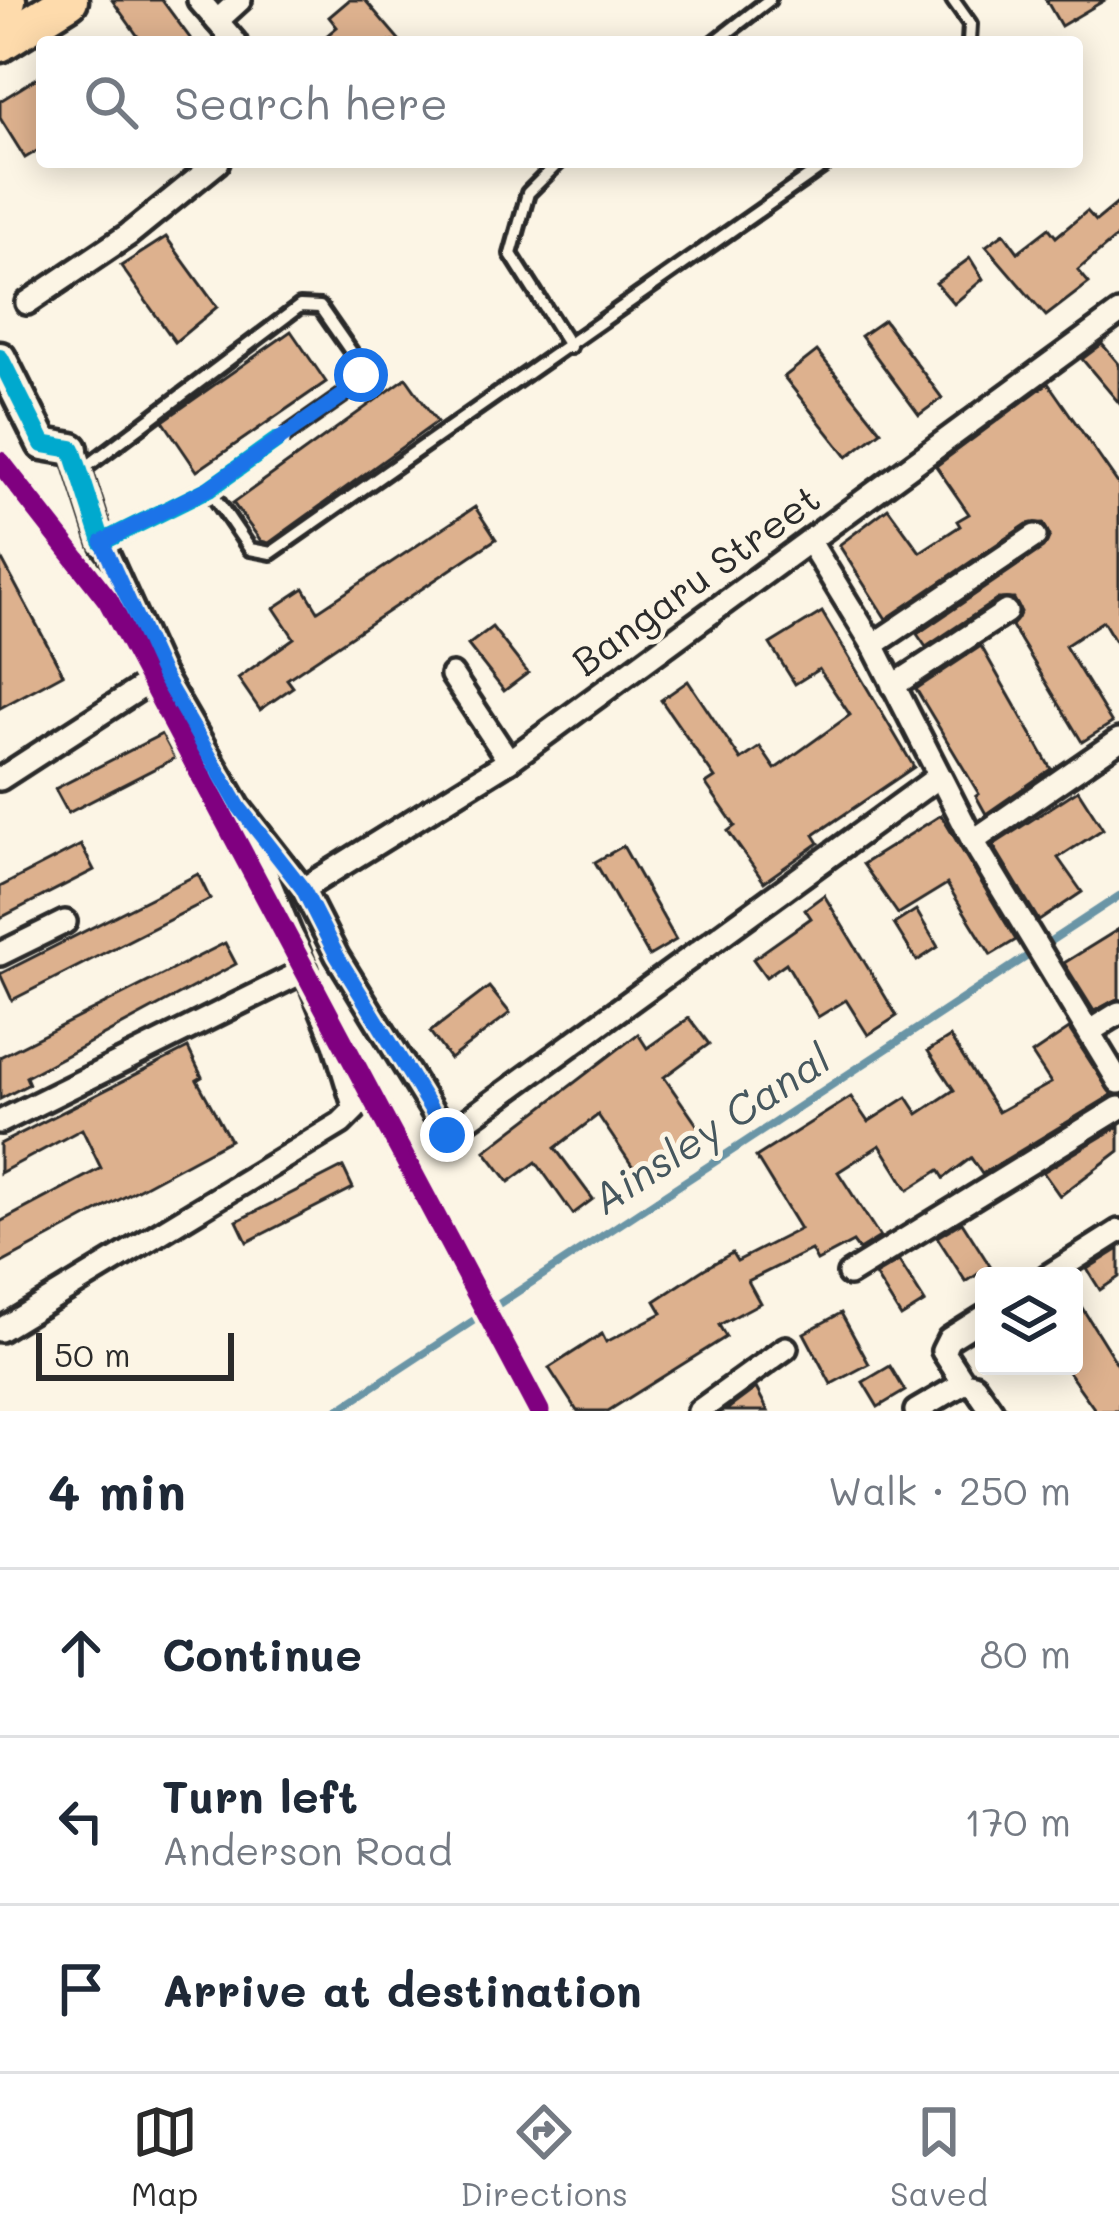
<!DOCTYPE html>
<html lang="en">
<head>
<meta charset="utf-8">
<style>
  :root { --surface:#fff; --page:#f2f2f3; --text:#1f2937; --muted:#747a83; --line:#e0e1e3; --accent:#2b2b2b }
  body { margin:0; font-family:Mali,sans-serif; background:var(--page); color:var(--text) }
  .controls { position:absolute; right:36px; bottom:36px; display:grid; overflow:hidden; border-radius:12px; box-shadow:0 6px 30px #0003 }
  .controls button { width:108px; height:108px; display:grid; place-items:center; padding:0; border:0; border-bottom:3px solid var(--line); background:var(--surface); color:var(--text); font:60px sans-serif }
  .scale { position:absolute; left:36px; bottom:30px; width:198px; box-sizing:border-box; padding-left:12px; border:6px solid #2b2b2b; border-top:0; font-size:33px; line-height:42px; white-space:nowrap; color:#2b2b2b; -webkit-text-stroke:9px #fcf5e5; paint-order:stroke }
  .stop { position:absolute; width:36px; height:36px; margin:-27px; border:9px solid #1a73e8; border-radius:50%; background:#fff }
  .stop.end { background:#1a73e8; border-color:#fff; box-shadow:0 3px 12px #0008 }
  .list { margin:0; padding:0; list-style:none }
  h2 { display:flex; justify-content:space-between; align-items:center; height:156px; margin:0; padding:0 48px; font-size:51px }
  h2 small { font-size:39px; font-weight:400; color:var(--muted) }
  .list li { display:grid; grid-template-columns:78px 1fr auto; gap:36px; align-items:center; box-sizing:border-box; height:168px; padding:0 48px; border-top:3px solid var(--line) }
  .list b { display:block; font-size:45px; white-space:nowrap }
  .list p { margin:0; font-size:39px; white-space:nowrap; color:var(--muted) }
  .list em { font-size:39px; font-style:normal; color:var(--muted) }
  .icon { flex:none; width:66px; height:66px; fill:none; stroke:currentColor; stroke-width:2; stroke-linecap:round; stroke-linejoin:round }
  .map { position:relative; flex:none; width:1119px; height:1411px; overflow:hidden }
  .search { position:absolute; background:var(--surface); box-shadow:0 6px 30px #0003; left:36px; right:36px; top:36px; height:132px; display:flex; align-items:center; gap:30px; box-sizing:border-box; padding:0 42px; border-radius:12px; color:var(--muted); font-size:45px }
  .sheet { height:660px; background:var(--surface) }
  nav { display:flex; justify-content:space-around; align-items:center; box-sizing:border-box; height:168px; border-top:3px solid var(--line); background:var(--surface); font-size:33px; color:var(--muted) }
  nav a { display:grid; justify-items:center; gap:6px }
  nav .on { color:var(--accent) }
  .map>svg:first-child { display:block }
  .lines { fill:none; stroke-linecap:round; stroke-linejoin:round }
  .stream { stroke:#6b95a6; stroke-width:8 }
  .building { fill:#ddb18e; stroke:#2b2b2b; stroke-width:3 }
  .lane-casing { stroke:#2b2b2b; stroke-width:20 }
  .street-casing { stroke:#2b2b2b; stroke-width:30 }
  .secondary-casing { stroke:#2b2b2b; stroke-width:39 }
  .primary-casing { stroke:#2b2b2b; stroke-width:45 }
  .lane { stroke:#fcf5e5; stroke-width:10 }
  .street { stroke:#fcf5e5; stroke-width:21 }
  .secondary { stroke:#fcf5e5; stroke-width:30 }
  .primary { stroke:#fedbac; stroke-width:36 }
  .bus-1-casing { stroke:#fcf5e5; stroke-width:27 }
  .bus-1 { stroke:#00a9ce; stroke-width:18 }
  .metro-1-casing { stroke:#fcf5e5; stroke-width:30 }
  .metro-1 { stroke:#800080; stroke-width:21 }
  .route { stroke:#1a73e8; stroke-width:15 }
  .labels { text-anchor:middle; stroke-width:10; stroke-linejoin:round; paint-order:stroke }
  .street-label { font-size:39px; fill:#2b2b2b; stroke:#fcf5e5 }
  .water-label { font-size:42px; font-style:italic; fill:#46575e; stroke:#fcf5e5 }
</style>
</head>
<body>
<div class="map">
<svg width="1119" height="1411" viewBox="0 0 1119 1411">
  <rect width="100%" height="100%" fill="#fcf5e5"/>
  <filter id="ink" filterUnits="userSpaceOnUse"><feTurbulence type="fractalNoise" baseFrequency=".00833" numOctaves="2"/><feDisplacementMap in="SourceGraphic" scale="24" xChannelSelector="R" yChannelSelector="G"/><feConvolveMatrix kernelMatrix="1 2 1 2 8 2 1 2 1" color-interpolation-filters="sRGB"/></filter>
  <g filter="url(#ink)">
    <g class="lines">
      <polyline class="stream" points="336,1411 1119,896"/>
    </g>
    <g class="building">
      <polygon points="112,0 162,0 193,42 142,42"/>
      <polygon points="349,0 365,0 401,42 319,42 337,27 329,17"/>
      <polygon points="1046,0 1105,0 1061,26"/>
      <polygon points="42,75 42,148 25,158 0,118 0,101"/>
      <polygon points="1119,202 1119,235 1078,270 1089,283 1046,316 986,246 1004,233 1018,252 1049,228 1056,237 1087,211 1096,221"/>
      <polygon points="166,237 217,307 175,342 121,266"/>
      <polygon points="970,258 983,279 954,304 936,283"/>
      <polygon points="884,320 942,398 919,415 861,336"/>
      <polygon points="291,331 326,382 197,471 163,421"/>
      <polygon points="1102,344 1119,364 1119,403 1082,359"/>
      <polygon points="817,351 881,431 847,457 784,377"/>
      <polygon points="406,378 437,422 269,543 261,541 233,503"/>
      <polygon points="1048,383 1119,485 1119,648 1103,621 1065,646 1112,723 1082,742 1012,626 1021,612 1014,599 998,599 926,647 917,634 1043,548 1050,536 1043,523 1027,524 886,619 839,545 888,508 920,552 960,526 957,521 969,514 936,466"/>
      <polygon points="475,507 496,539 287,679 293,687 260,710 238,678 294,638 274,608 304,588 318,611"/>
      <polygon points="0,556 63,674 0,708"/>
      <polygon points="822,612 914,767 814,835 819,843 764,882 728,831 735,826 706,784 715,778 661,700 688,681 741,760 760,747 775,769 850,715 819,669 795,684 770,644"/>
      <polygon points="492,627 528,673 504,691 468,645"/>
      <polygon points="981,646 1051,769 986,814 976,796 979,794 916,689"/>
      <polygon points="162,734 175,758 68,813 55,789"/>
      <polygon points="1078,790 1103,829 1058,858 1082,892 1039,921 993,845"/>
      <polygon points="941,815 1016,940 991,955 947,884 898,914 863,864"/>
      <polygon points="81,845 94,870 0,918 0,887"/>
      <polygon points="623,846 676,940 649,956 595,862"/>
      <polygon points="198,874 210,899 12,1000 0,974"/>
      <polygon points="824,895 897,1016 868,1035 846,1000 818,1017 786,963 766,977 753,959 811,918 805,909"/>
      <polygon points="916,910 938,947 917,961 894,924"/>
      <polygon points="1119,929 1119,998 1094,1011 1064,963"/>
      <polygon points="225,943 236,964 26,1077 29,1084 0,1099 0,1057"/>
      <polygon points="489,987 510,1013 450,1059 430,1032"/>
      <polygon points="689,1018 709,1044 664,1077 706,1138 677,1159 671,1150 637,1173 598,1115 555,1148 593,1199 573,1214 536,1162 509,1182 485,1151 638,1034 647,1048"/>
      <polygon points="1069,1029 1112,1095 982,1174 971,1158 944,1178 939,1170 908,1190 880,1145 838,1172 880,1237 859,1250 853,1242 817,1261 811,1250 748,1281 760,1303 719,1325 726,1337 608,1411 577,1411 549,1368 602,1334 606,1342 662,1313 655,1301 704,1269 732,1253 737,1261 800,1229 756,1157 851,1097 868,1122 907,1097 918,1114 954,1090 928,1051 950,1037 998,1112 1051,1083 1032,1054"/>
      <polygon points="188,1048 202,1077 197,1080 230,1140 0,1264 0,1222 101,1168 82,1129 0,1173 0,1144"/>
      <polygon points="1119,1126 1119,1151 1060,1196 1043,1172"/>
      <polygon points="343,1167 353,1188 247,1242 237,1221"/>
      <polygon points="962,1222 990,1266 966,1282 937,1237"/>
      <polygon points="1119,1249 1119,1277 1100,1290 1087,1269"/>
      <polygon points="899,1261 925,1302 901,1317 875,1275"/>
      <polygon points="1074,1295 1119,1367 1119,1411 1096,1411 1064,1366 1074,1366"/>
      <polygon points="841,1313 869,1364 831,1384 804,1333"/>
      <polygon points="890,1366 905,1391 878,1407 863,1382"/>
      <polygon points="756,1388 768,1411 725,1411"/>
    </g>
    <g class="lines">
      <defs>
        <g id="lane">
          <polyline points="953,0 970,24 969,42"/>
          <polyline points="715,42 769,0"/>
          <polyline points="559,162 528,193 511,254 570,347"/>
          <polyline points="81,471 300,306 320,307 361,366 352,389 209,489 102,542"/>
          <polyline points="209,489 250,549 271,553 829,162"/>
        </g>
        <g id="street">
          <polyline points="199,0 235,42"/>
          <polyline points="217,21 240,0"/>
          <polyline points="27,303 128,235 218,162"/>
          <polyline points="72,449 102,542 162,674 239,807 303,889 337,956 447,1135 938,777"/>
          <polyline points="810,542 873,645 973,841 1119,1082"/>
          <polyline points="873,645 1035,536"/>
          <polyline points="452,675 509,761"/>
          <polyline points="893,686 1006,612"/>
          <polyline points="0,779 162,674"/>
          <polyline points="973,841 1119,740"/>
          <polyline points="303,889 509,761 1119,313"/>
          <polyline points="0,954 65,922"/>
          <polyline points="1090,1031 1119,1013"/>
          <polyline points="0,1122 306,970"/>
          <polyline points="849,1274 1119,1108"/>
          <polyline points="1048,1276 1119,1231"/>
          <polyline points="984,1317 949,1339 943,1351 964,1383 974,1385 992,1411"/>
          <polyline points="0,1330 341,1123 355,1109 335,1043 250,835"/>
          <polyline points="699,1411 786,1348"/>
          <polyline points="916,1411 964,1383"/>
        </g>
        <polyline id="secondary" points="0,358 43,444 72,449"/>
        <g id="primary">
          <polyline points="0,4 7,0"/>
          <polyline points="0,43 69,0"/>
        </g>
      </defs>
      <use href="#lane" class="lane-casing"/>
      <use href="#street" class="street-casing"/>
      <use href="#secondary" class="secondary-casing"/>
      <use href="#primary" class="primary-casing"/>
      <use href="#lane" class="lane"/>
      <use href="#street" class="street"/>
      <use href="#secondary" class="secondary"/>
      <use href="#primary" class="primary"/>
      <defs>
        <polyline id="bus-1" points="0,358 43,444 72,449 102,542 209,489 276,441"/>
      </defs>
      <use href="#bus-1" class="bus-1-casing"/>
      <use href="#bus-1" class="bus-1"/>
      <defs>
        <polyline id="metro-1" points="0,462 108,600 539,1411"/>
      </defs>
      <use href="#metro-1" class="metro-1-casing"/>
      <use href="#metro-1" class="metro-1"/>
    </g>
  </g>
  <g class="lines" filter="url(#ink)">
    <polyline class="route" points="361,375 352,389 209,488 102,542 162,674 239,807 303,889 337,956 447,1135"/>
  </g>
  <g class="labels">
    <g class="street-label">
      <text transform="translate(696 580) rotate(-36)" y="14">Bangaru Street</text>
    </g>
    <g class="water-label">
      <text transform="translate(711 1129) rotate(-33)" y="15">Ainsley Canal</text>
    </g>
  </g>
</svg>
<div class="controls">
<button><svg class="icon" aria-label="layers" viewBox="0 0 24 24"><path d="M12 4l9 5-9 5-9-5zM3 14l9 5 9-5"/></svg></button>
</div>
<div class="scale">50 m</div>
<div class="stop" style="left:361px;top:375px"></div>
<div class="stop end" style="left:447px;top:1135px"></div>
<div class="search"><svg class="icon" aria-label="search" viewBox="0 0 24 24"><circle cx="10" cy="10" r="6"/><path d="M15 15l6 6"/></svg>Search here</div>
</div>
<section class="sheet">
<h2>4 min<small>Walk · 250 m</small></h2>
<ul class="list">
<li><svg class="icon" aria-label="ahead" viewBox="0 0 24 24"><path d="M12 20V5M6 11l6-6 6 6"/></svg><div><b>Continue</b></div><em>80 m</em></li>
<li><svg class="icon" aria-label="left" viewBox="0 0 24 24"><path d="M17 20v-9H6M10 6l-5 5 5 5"/></svg><div><b>Turn left</b><p>Anderson Road</p></div><em>170 m</em></li>
<li><svg class="icon" aria-label="arrive" viewBox="0 0 24 24"><path d="M6 21V4h12l-3 4 3 4H6"/></svg><div><b>Arrive at destination</b></div></li>
</ul>
</section>
<nav>
<a class="on"><svg class="icon" aria-label="map" viewBox="0 0 24 24"><path d="M3 6l6-2 6 2 6-2v14l-6 2-6-2-6 2zM9 4v14M15 6v14"/></svg>Map</a>
<a><svg class="icon" aria-label="directions" viewBox="0 0 24 24"><path d="M12 3l9 9-9 9-9-9zM9 14v-3h6M13 9l2 2-2 2"/></svg>Directions</a>
<a><svg class="icon" aria-label="saved" viewBox="0 0 24 24"><path d="M7 4h10v16l-5-4-5 4z"/></svg>Saved</a>
</nav>
</body>
</html>
